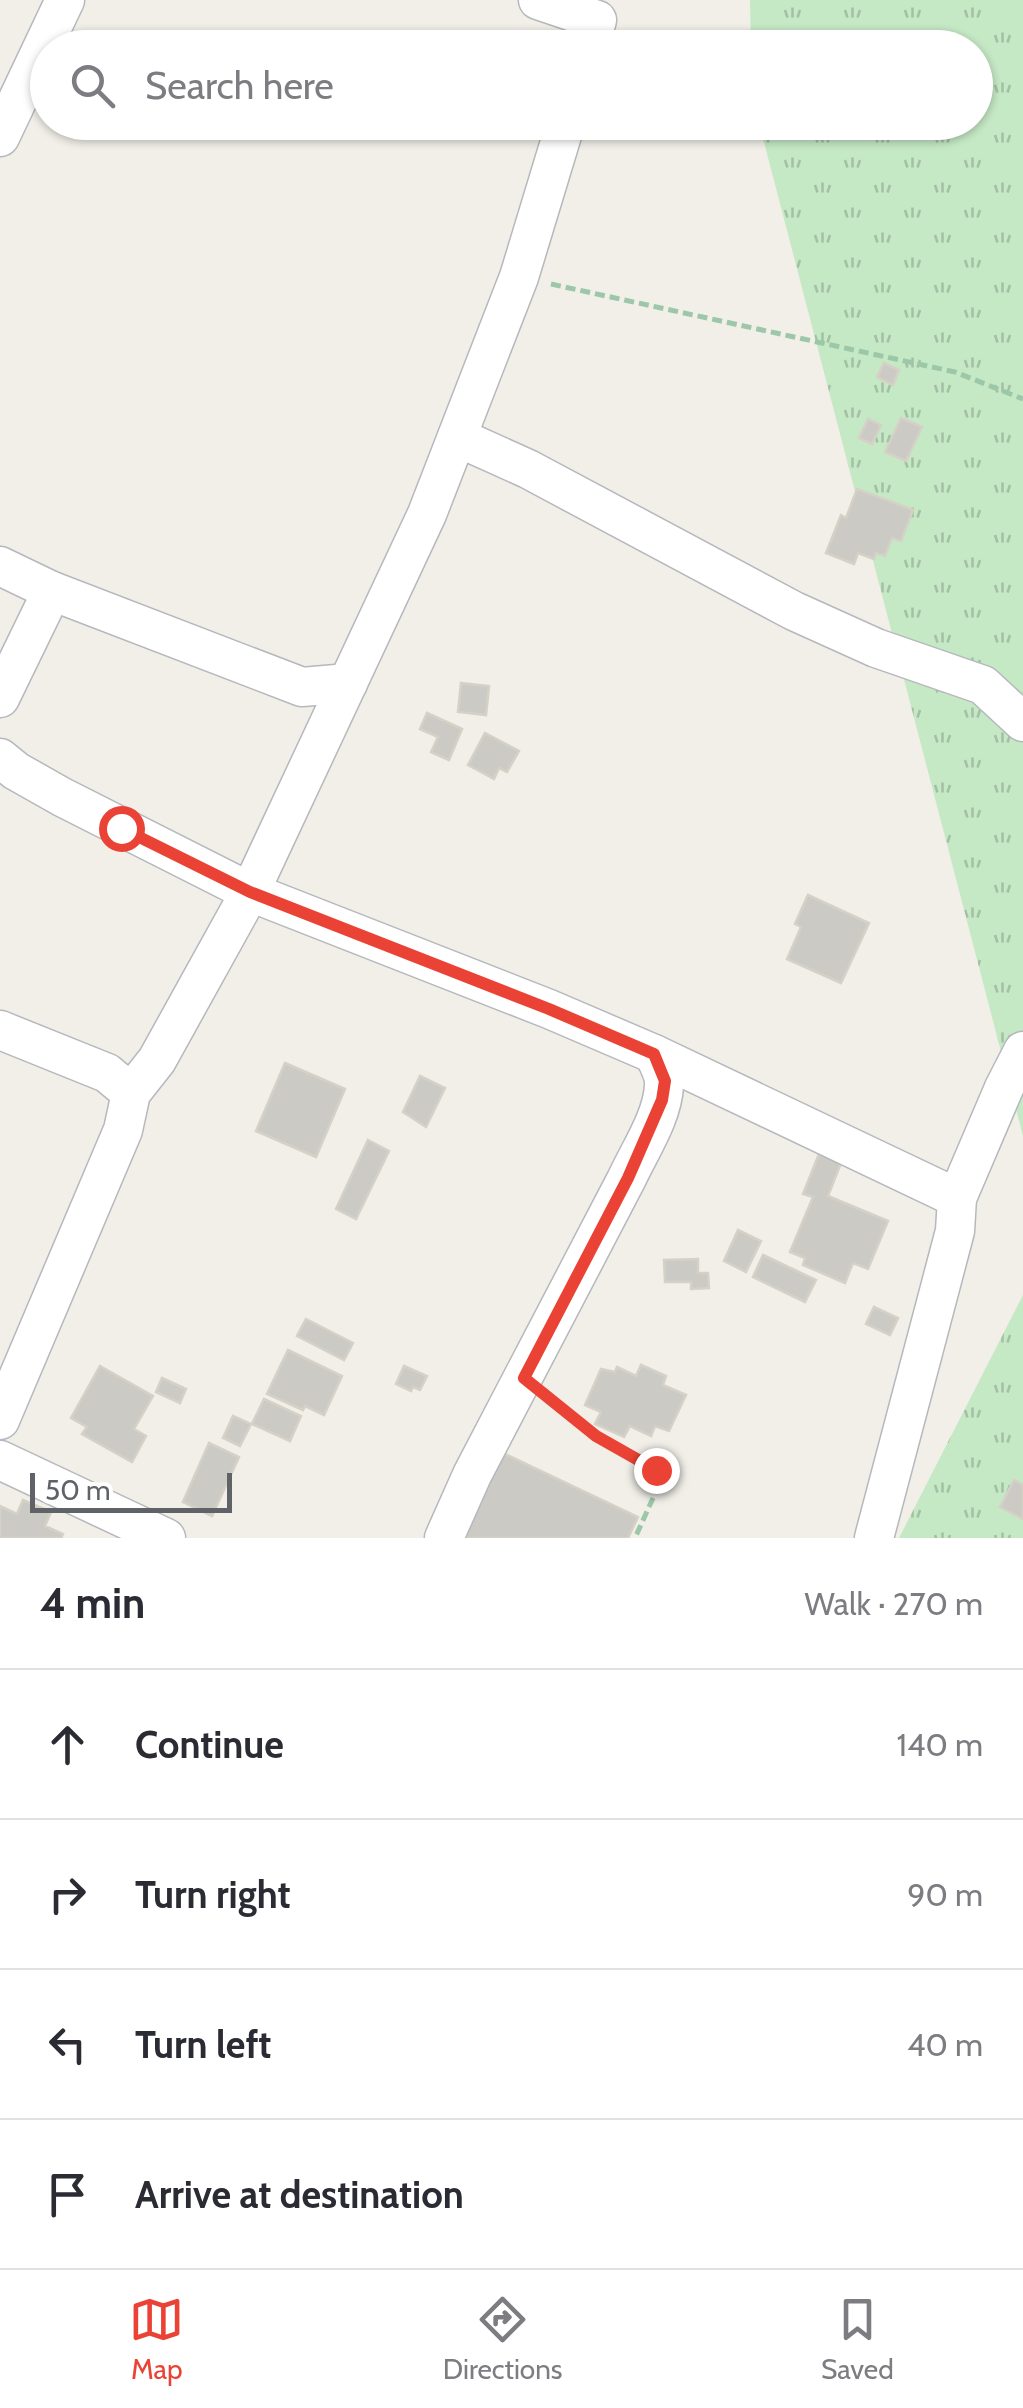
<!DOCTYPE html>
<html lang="en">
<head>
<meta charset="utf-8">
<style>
  :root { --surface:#fff; --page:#f2f2f3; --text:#2b2b33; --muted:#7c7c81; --line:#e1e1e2; --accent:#ea4335 }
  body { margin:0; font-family:Cabin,sans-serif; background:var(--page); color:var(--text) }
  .scale { position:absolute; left:30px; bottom:25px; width:202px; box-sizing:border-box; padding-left:10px; border:5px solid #5f6368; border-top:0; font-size:28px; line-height:35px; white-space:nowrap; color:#5f6368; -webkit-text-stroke:8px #fff; paint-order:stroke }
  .stop { position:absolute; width:30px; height:30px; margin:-22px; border:8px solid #ea4335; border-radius:50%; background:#fff }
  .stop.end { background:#ea4335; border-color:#fff; box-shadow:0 2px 10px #0008 }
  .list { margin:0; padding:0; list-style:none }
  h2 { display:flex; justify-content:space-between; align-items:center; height:130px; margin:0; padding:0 40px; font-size:42px }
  h2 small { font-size:32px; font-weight:400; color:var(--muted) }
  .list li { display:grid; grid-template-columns:65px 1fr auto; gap:30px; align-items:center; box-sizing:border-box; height:150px; padding:0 40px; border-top:2px solid var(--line) }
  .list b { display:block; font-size:38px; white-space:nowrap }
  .list em { font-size:32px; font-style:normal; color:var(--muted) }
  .icon { flex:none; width:55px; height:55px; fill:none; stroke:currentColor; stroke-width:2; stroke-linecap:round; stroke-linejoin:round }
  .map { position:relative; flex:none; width:1023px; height:1538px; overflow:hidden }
  .search { position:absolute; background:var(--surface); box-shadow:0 2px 8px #0004; left:30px; right:30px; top:30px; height:110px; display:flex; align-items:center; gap:25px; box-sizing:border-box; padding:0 35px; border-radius:55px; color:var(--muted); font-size:38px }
  .sheet { height:730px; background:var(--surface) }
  nav { display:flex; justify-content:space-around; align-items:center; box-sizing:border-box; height:140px; border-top:2px solid var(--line); background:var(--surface); font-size:28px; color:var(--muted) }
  nav a { display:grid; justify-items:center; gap:5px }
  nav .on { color:var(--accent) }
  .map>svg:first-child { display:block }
  .grass { fill:url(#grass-tufts) }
  .building { fill:#cccac5; stroke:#d6d1c6; stroke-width:2.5 }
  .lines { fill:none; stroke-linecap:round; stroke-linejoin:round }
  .minor-casing { stroke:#b5b8bc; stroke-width:41 }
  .path { stroke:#9cc7a9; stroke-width:5; stroke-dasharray:10 5; stroke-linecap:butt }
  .minor { stroke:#fff; stroke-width:38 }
  .route { stroke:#ea4335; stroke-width:12 }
</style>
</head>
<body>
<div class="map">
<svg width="1023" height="1538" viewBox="0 0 1023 1538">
  <defs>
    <pattern id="grass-tufts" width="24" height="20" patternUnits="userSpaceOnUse" patternTransform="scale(2.5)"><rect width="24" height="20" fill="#c5e8c5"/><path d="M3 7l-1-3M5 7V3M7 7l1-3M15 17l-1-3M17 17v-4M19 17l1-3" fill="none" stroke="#a3c0a4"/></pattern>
  </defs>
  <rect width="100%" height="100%" fill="#f1efe8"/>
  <g class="grass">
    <polygon points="750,0 1023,0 1023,1136 759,123 976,122 976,48 751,47"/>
    <polygon points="1023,1295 1023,1538 899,1538"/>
  </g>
  <g class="building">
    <polygon points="884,363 899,370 893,385 877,377"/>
    <polygon points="901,418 922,427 906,461 885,452"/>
    <polygon points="868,419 881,425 872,444 859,438"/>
    <polygon points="857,489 913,510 901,541 892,538 885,556 876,553 874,559 858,553 854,564 826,553 841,515 846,518"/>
    <polygon points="461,683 489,686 486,715 458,712"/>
    <polygon points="427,713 462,729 449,760 431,752 438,737 420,729"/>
    <polygon points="485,733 519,751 507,772 499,768 494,779 468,765"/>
    <polygon points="808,895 869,923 841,983 787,959 801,927 795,924"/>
    <polygon points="285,1063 345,1089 316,1157 256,1131"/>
    <polygon points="420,1076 445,1088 426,1127 403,1112"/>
    <polygon points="368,1140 389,1151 356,1219 336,1209"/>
    <polygon points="819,1154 841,1163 828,1196 888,1221 868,1269 853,1263 845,1283 803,1265 805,1258 790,1252 813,1197 803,1194"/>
    <polygon points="738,1230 761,1241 746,1272 724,1261"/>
    <polygon points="763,1255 816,1280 805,1302 753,1277"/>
    <polygon points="698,1259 698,1273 708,1273 709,1288 691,1289 691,1282 665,1282 664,1260"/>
    <polygon points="874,1307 898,1318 890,1335 866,1324"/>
    <polygon points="306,1319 353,1343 344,1360 297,1336"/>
    <polygon points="288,1350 342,1376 324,1415 305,1406 303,1410 267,1394"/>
    <polygon points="641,1365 666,1376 663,1385 686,1395 669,1431 655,1426 651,1436 630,1426 624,1437 595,1424 601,1412 585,1405 601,1369 615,1372 617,1367 636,1376"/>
    <polygon points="100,1366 153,1396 134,1429 146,1436 132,1462 82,1434 87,1427 71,1418"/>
    <polygon points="404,1366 427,1376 420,1390 413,1387 411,1391 396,1384"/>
    <polygon points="162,1378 186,1389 180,1403 156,1392"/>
    <polygon points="264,1399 301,1416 290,1441 252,1424"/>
    <polygon points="233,1416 251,1424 240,1446 223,1438"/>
    <polygon points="209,1443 239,1457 212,1516 183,1502"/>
    <polygon points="503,1453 638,1517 628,1538 464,1538"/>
    <polygon points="1014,1480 1023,1485 1023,1519 1000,1507"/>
    <polygon points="23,1500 51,1512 45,1526 63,1534 61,1538 0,1538 0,1506 17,1514"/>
  </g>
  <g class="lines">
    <defs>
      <g id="minor">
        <polyline points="538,0 597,20 589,48"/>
        <polyline points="0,137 65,0"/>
        <polyline points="457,437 528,469 794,611 876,648 983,685 1023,722"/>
        <polyline points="0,566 52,591 302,687 348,683"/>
        <polyline points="0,698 52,591"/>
        <polyline points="0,758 16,771 62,797 250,892 549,1009 654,1054 957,1198"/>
        <polyline points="0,1030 107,1073 131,1093"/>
        <polyline points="0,1420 123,1130 131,1093 157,1060 250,892 427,514 519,277 566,122"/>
        <polyline points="0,1460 166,1538"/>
        <path d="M444,1538L472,1475L627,1178C640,1150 663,1116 664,1085C665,1075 658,1064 654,1054"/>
        <polyline points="874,1538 955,1231 957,1198 1004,1088 1023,1051"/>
      </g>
    </defs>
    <use href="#minor" class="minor-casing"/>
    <g class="path">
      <polyline points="551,284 955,372 1023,399"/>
      <polyline points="545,1397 596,1436 656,1470 662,1478 635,1538"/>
    </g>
    <use href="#minor" class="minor"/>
  </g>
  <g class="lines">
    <polyline class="route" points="121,828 250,892 549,1009 654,1054 665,1081 662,1100 628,1178 524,1378 596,1436 656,1470"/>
  </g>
</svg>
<div class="scale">50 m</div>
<div class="stop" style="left:121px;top:828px"></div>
<div class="stop end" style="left:656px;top:1470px"></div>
<div class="search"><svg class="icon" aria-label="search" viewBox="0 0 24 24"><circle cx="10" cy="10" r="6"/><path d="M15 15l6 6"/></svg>Search here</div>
</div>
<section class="sheet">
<h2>4 min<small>Walk · 270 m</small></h2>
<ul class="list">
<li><svg class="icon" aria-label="ahead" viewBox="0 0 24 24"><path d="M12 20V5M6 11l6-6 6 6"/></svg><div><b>Continue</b></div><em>140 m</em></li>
<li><svg class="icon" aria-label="right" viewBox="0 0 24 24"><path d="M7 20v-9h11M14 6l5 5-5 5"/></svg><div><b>Turn right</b></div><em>90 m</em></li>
<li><svg class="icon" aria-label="left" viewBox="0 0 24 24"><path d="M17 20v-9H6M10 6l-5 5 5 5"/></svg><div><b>Turn left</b></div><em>40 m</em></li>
<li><svg class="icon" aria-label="arrive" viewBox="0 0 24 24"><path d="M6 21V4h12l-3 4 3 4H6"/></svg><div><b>Arrive at destination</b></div></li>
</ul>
</section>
<nav>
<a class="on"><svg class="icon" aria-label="map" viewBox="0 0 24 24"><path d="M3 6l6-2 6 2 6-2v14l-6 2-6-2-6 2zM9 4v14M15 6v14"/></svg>Map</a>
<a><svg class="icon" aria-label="directions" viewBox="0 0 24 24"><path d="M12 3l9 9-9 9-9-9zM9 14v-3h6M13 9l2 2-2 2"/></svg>Directions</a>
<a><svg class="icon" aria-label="saved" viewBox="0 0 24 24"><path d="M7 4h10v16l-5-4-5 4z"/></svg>Saved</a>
</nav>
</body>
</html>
